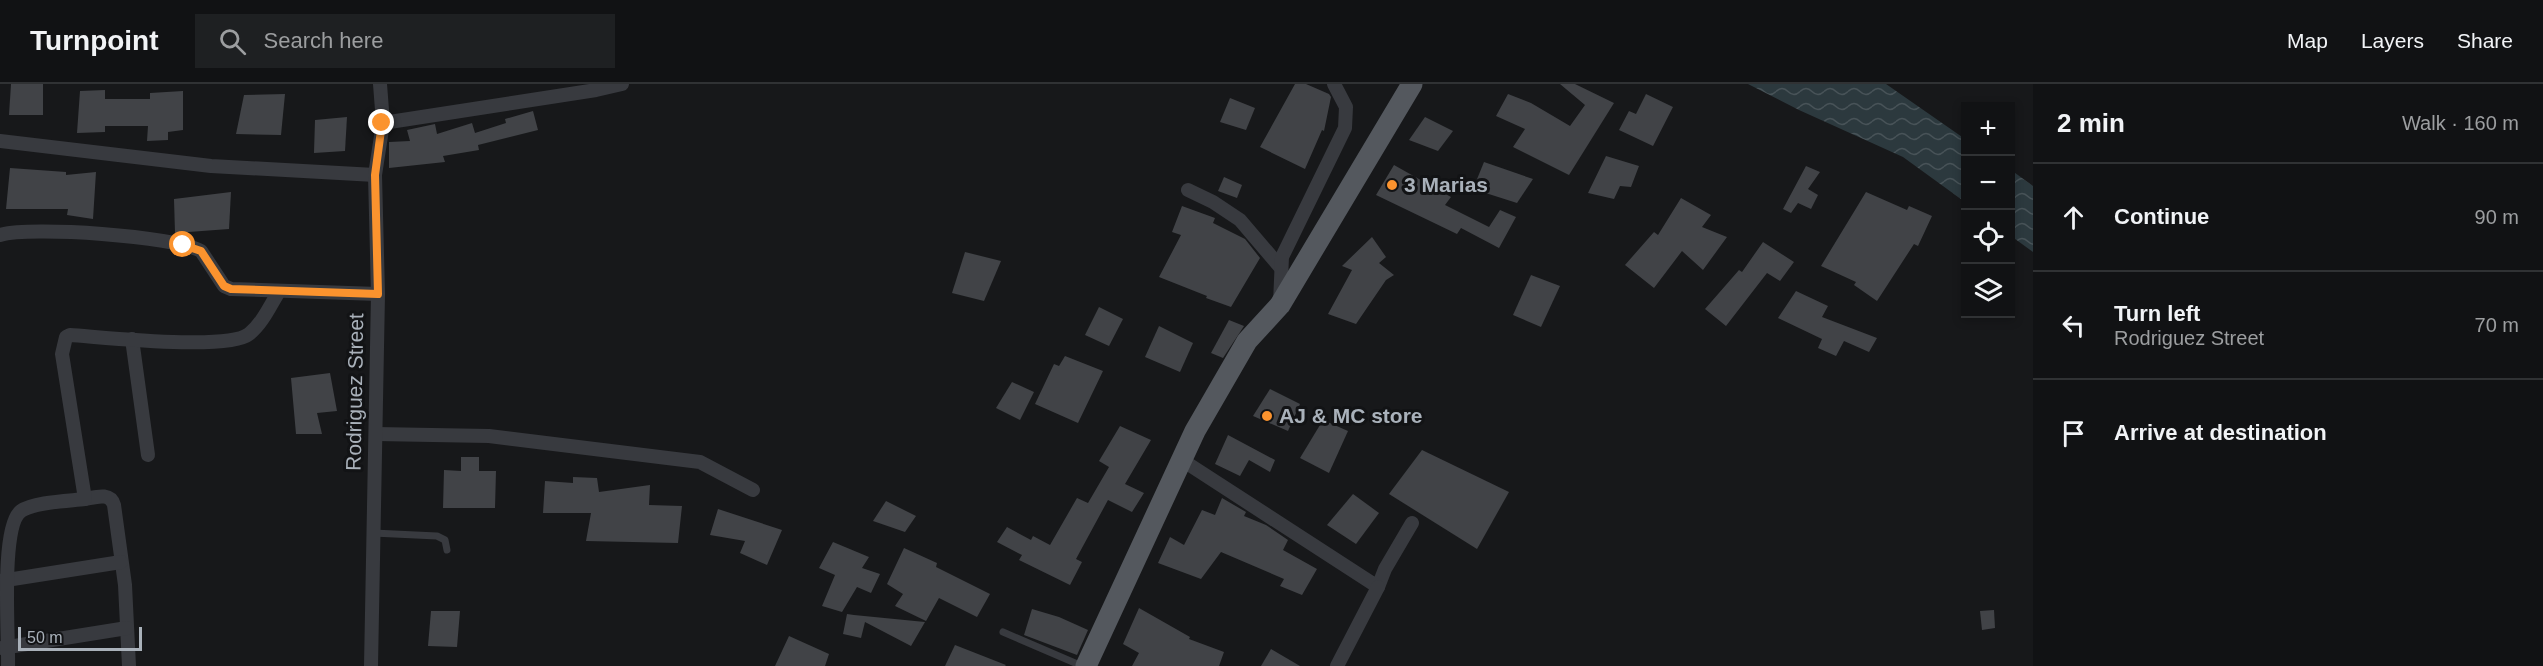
<!DOCTYPE html>
<html lang="en">
<head>
<meta charset="utf-8">
<style>
  :root { --surface:#111214; --page:#1e2022; --text:#f1f3f6; --muted:#9c9ea0; --line:#303234 }
  body { margin:0; font-family:Helvetica,sans-serif; background:var(--page); color:var(--text) }
  .controls { position:absolute; right:18px; top:18px; display:grid; overflow:hidden; border-radius:0px; box-shadow:0 3px 9px #0003 }
  .controls button { width:54px; height:54px; display:grid; place-items:center; padding:0; border:0; border-bottom:2px solid var(--line); background:var(--surface); color:var(--text); font:30px sans-serif }
  .scale { position:absolute; left:18px; bottom:15px; width:124px; box-sizing:border-box; padding-left:6px; border:3px solid #a9b1ba; border-top:0; font-size:16px; line-height:21px; white-space:nowrap; color:#a9b1ba; -webkit-text-stroke:4px #121315; paint-order:stroke }
  .stop { position:absolute; width:18px; height:18px; margin:-14px; border:4px solid #fb932e; border-radius:50%; background:#fff }
  .stop.end { background:#fb932e; border-color:#fff; box-shadow:0 2px 6px #0008 }
  .list { margin:0; padding:0; list-style:none }
  h2 { display:flex; justify-content:space-between; align-items:center; height:78px; margin:0; padding:0 24px; font-size:26px }
  h2 small { font-size:20px; font-weight:400; color:var(--muted) }
  .list li { display:grid; grid-template-columns:39px 1fr auto; gap:18px; align-items:center; box-sizing:border-box; height:108px; padding:0 24px; border-top:2px solid var(--line) }
  .list b { display:block; font-size:22px; white-space:nowrap }
  .list p { margin:0; font-size:20px; white-space:nowrap; color:var(--muted) }
  .list em { font-size:20px; font-style:normal; color:var(--muted) }
  .icon { flex:none; width:33px; height:33px; fill:none; stroke:currentColor; stroke-width:2; stroke-linecap:round; stroke-linejoin:round }
  .map { position:relative; flex:none; width:2033px; height:582px; overflow:hidden }
  header { display:flex; align-items:center; gap:36px; box-sizing:border-box; height:84px; padding:0 30px; background:var(--surface); border-bottom:2px solid var(--line) }
  header strong { font-size:28px }
  nav { display:flex; gap:33px; margin-inline-start:auto; font-size:21px }
  .search { width:420px; height:54px; background:var(--page); display:flex; align-items:center; gap:15px; box-sizing:border-box; padding:0 21px; border-radius:0px; color:var(--muted); font-size:22px }
  main { display:flex }
  aside { flex:1; background:var(--surface) }
  .map>svg:first-child { display:block }
  .water { fill:url(#water-waves) }
  .building { fill:#414347 }
  .lines { fill:none; stroke-linecap:round; stroke-linejoin:round }
  .service { stroke:#383a3f; stroke-width:7 }
  .minor { stroke:#383a3f; stroke-width:14 }
  .primary { stroke:#54585e; stroke-width:21 }
  .route { stroke:#fb932e; stroke-width:8 }
  .poi-dot { fill:#fb932e; stroke:#121315; stroke-width:2 }
  .labels { text-anchor:middle; stroke-width:6; stroke-linejoin:round; paint-order:stroke }
  .poi-label { font-size:21px; font-weight:bold; fill:#a9b1ba; stroke:#121315; text-anchor:start }
  .street-label { font-size:21px; fill:#a9b1ba; stroke:#121315 }
</style>
</head>
<body>
<header>
<strong>Turnpoint</strong>
<div class="search"><svg class="icon" aria-label="search" viewBox="0 0 24 24"><circle cx="10" cy="10" r="6"/><path d="M15 15l6 6"/></svg>Search here</div>
<nav><a>Map</a><a>Layers</a><a>Share</a></nav>
</header>
<main>
<div class="map">
<svg width="2033" height="582" viewBox="0 0 2033 582">
  <defs>
    <pattern id="water-waves" width="16" height="10" patternUnits="userSpaceOnUse" patternTransform="scale(1.5)"><rect width="16" height="10" fill="#2c393e"/><path d="M0 5q4-4 8 0t8 0" fill="none" stroke="#485358"/></pattern>
  </defs>
  <rect width="100%" height="100%" fill="#17181a"/>
  <g class="water">
    <polygon points="1748,0 1886,0 1965,55 1965,118 1903,73 1799,26"/>
    <polygon points="2011,86 2033,102 2033,168 2011,152"/>
  </g>
  <g class="building">
    <polygon points="11,0 43,0 43,31 9,31"/>
    <polygon points="1295,0 1306,0 1329,10 1331,13 1324,47 1322,46 1305,85 1260,63"/>
    <polygon points="1560,0 1575,0 1614,19 1569,91 1513,63 1525,45 1496,32 1508,10 1531,19 1570,42 1585,21"/>
    <polygon points="105,6 105,15 150,15 150,9 183,7 183,46 168,48 168,56 147,57 148,42 105,42 105,48 77,49 80,7"/>
    <polygon points="285,10 281,51 236,50 244,11"/>
    <polygon points="1646,10 1673,23 1653,62 1619,46 1629,27 1636,30"/>
    <polygon points="1230,14 1255,24 1246,46 1220,38"/>
    <polygon points="533,27 538,46 478,61 479,66 443,72 445,78 389,84 389,58 410,57 407,46 435,40 437,50 472,39 475,49 506,39 505,35"/>
    <polygon points="347,33 345,67 314,69 315,36"/>
    <polygon points="1425,33 1453,47 1438,67 1409,56"/>
    <polygon points="1606,72 1639,82 1631,103 1620,102 1614,115 1588,109"/>
    <polygon points="1484,78 1533,95 1517,119 1473,105"/>
    <polygon points="1394,81 1451,113 1445,121 1489,143 1500,126 1516,133 1499,164 1461,144 1457,150 1376,111"/>
    <polygon points="1806,82 1820,88 1808,105 1818,111 1811,125 1798,119 1791,129 1783,125"/>
    <polygon points="10,84 66,88 66,91 96,88 93,135 67,131 68,125 6,125"/>
    <polygon points="1224,93 1242,101 1237,114 1218,107"/>
    <polygon points="231,108 229,145 175,149 174,115"/>
    <polygon points="1866,108 1907,126 1909,122 1932,132 1918,162 1914,160 1877,217 1854,201 1856,198 1821,182"/>
    <polygon points="1681,114 1711,131 1702,143 1727,153 1703,186 1682,167 1654,204 1625,181 1654,148 1658,151"/>
    <polygon points="1182,122 1215,134 1213,139 1245,155 1260,174 1231,223 1206,214 1207,212 1159,193 1181,151 1172,148"/>
    <polygon points="1372,153 1386,173 1379,179 1394,191 1386,196 1356,240 1328,230 1352,186 1342,182"/>
    <polygon points="1763,158 1794,178 1780,197 1767,189 1726,242 1705,225 1739,186 1742,188"/>
    <polygon points="965,168 1001,177 984,217 952,209"/>
    <polygon points="1531,191 1560,202 1541,243 1513,231"/>
    <polygon points="1796,207 1828,222 1822,233 1877,254 1869,268 1844,257 1836,272 1818,264 1822,255 1778,234"/>
    <polygon points="1099,223 1123,235 1109,262 1085,251"/>
    <polygon points="1229,236 1244,242 1223,274 1211,269"/>
    <polygon points="1159,242 1193,259 1180,288 1145,273"/>
    <polygon points="1065,272 1103,287 1078,339 1035,320 1054,280 1059,282"/>
    <polygon points="330,289 337,327 317,329 322,350 296,350 291,294"/>
    <polygon points="1012,298 1034,308 1020,336 996,324"/>
    <polygon points="1270,305 1300,320 1288,347 1253,332"/>
    <polygon points="1323,336 1348,347 1329,389 1300,374"/>
    <polygon points="1120,342 1151,356 1125,400 1144,409 1132,428 1108,416 1076,475 1082,478 1070,501 1019,476 1022,471 997,458 1007,443 1031,456 1033,452 1050,461 1077,414 1088,419 1109,383 1099,377"/>
    <polygon points="1228,351 1275,376 1270,388 1249,376 1240,392 1215,380"/>
    <polygon points="1422,366 1509,408 1477,465 1389,410"/>
    <polygon points="461,373 479,373 479,387 496,387 495,424 443,424 444,386 461,387"/>
    <polygon points="573,393 597,394 599,408 650,401 649,421 682,422 678,459 586,457 591,429 543,429 545,397 573,399"/>
    <polygon points="1353,410 1379,429 1356,460 1327,441"/>
    <polygon points="1222,414 1246,428 1244,432 1266,441 1288,456 1283,466 1317,485 1302,511 1280,502 1284,495 1221,468 1201,495 1158,479 1170,453 1184,461 1202,426 1215,431"/>
    <polygon points="886,417 916,432 905,448 873,437"/>
    <polygon points="718,425 782,446 767,481 740,469 745,457 710,451"/>
    <polygon points="833,458 869,473 862,484 880,490 871,509 857,503 842,528 822,522 835,491 819,484"/>
    <polygon points="904,464 937,479 936,483 990,510 977,533 939,514 926,537 895,522 903,510 887,500"/>
    <polygon points="1139,524 1190,553 1189,555 1224,568 1219,582 1132,582 1139,569 1123,560"/>
    <polygon points="1032,525 1059,533 1088,546 1077,571 1024,551"/>
    <polygon points="1994,526 1995,544 1982,546 1980,527"/>
    <polygon points="431,527 460,527 457,563 428,562"/>
    <polygon points="847,530 854,531 925,538 911,562 865,538 861,554 843,550"/>
    <polygon points="789,552 829,570 825,582 775,582"/>
    <polygon points="955,561 1006,581 1005,582 945,582"/>
    <polygon points="1271,565 1300,582 1261,582"/>
  </g>
  <g class="lines">
    <g class="service">
      <polyline points="373,449 437,452 445,456 447,466"/>
      <polyline points="1003,548 1082,582"/>
    </g>
    <g class="minor">
      <polyline points="383,39 596,6 622,0"/>
      <polyline points="0,57 211,82 375,91"/>
      <polyline points="1188,106 1213,118 1240,136 1281,184"/>
      <path d="M0,151C31,142 174,152 201,167L224,202L231,205L378,210"/>
      <polyline points="1280,219 1282,173 1345,44 1346,23 1334,0"/>
      <polyline points="132,255 148,371"/>
      <polyline points="376,350 489,352 700,378 753,406"/>
      <polyline points="1182,376 1378,503 1385,485 1412,439"/>
      <path d="M85,415C96,413 110,408 114,421L125,501L129,582"/>
      <polyline points="0,497 121,478"/>
      <polyline points="2,564 127,544"/>
      <path d="M8,582C9,554 0,442 21,427C34,418 68,417 85,415L62,270L66,253L70,251C102,253 228,267 249,250C262,240 270,222 278,209"/>
      <polyline points="371,582 378,210 375,91 383,39 380,0"/>
      <polyline points="1337,582 1378,503"/>
    </g>
    <polyline class="primary" points="1086,582 1195,347 1247,257 1280,221 1412,0"/>
  </g>
  <g class="lines">
    <polyline class="route" points="183,161 201,167 224,202 231,205 378,210 375,91 382,39"/>
  </g>
  <g class="poi-dot">
    <circle cx="1392" cy="101" r="6"/>
    <circle cx="1267" cy="332" r="6"/>
  </g>
  <g class="labels">
    <g class="poi-label">
      <text x="1404" y="108">3 Marias</text>
      <text x="1279" y="339">AJ &amp; MC store</text>
    </g>
    <g class="street-label">
      <text transform="translate(355 308) rotate(-89)" y="7">Rodriguez Street</text>
    </g>
  </g>
</svg>
<div class="controls">
<button>+</button>
<button>−</button>
<button><svg class="icon" aria-label="locate" viewBox="0 0 24 24"><circle cx="12" cy="12" r="6"/><path d="M12 2v4M12 18v4M2 12h4M18 12h4"/></svg></button>
<button><svg class="icon" aria-label="layers" viewBox="0 0 24 24"><path d="M12 4l9 5-9 5-9-5zM3 14l9 5 9-5"/></svg></button>
</div>
<div class="scale">50 m</div>
<div class="stop" style="left:183px;top:161px"></div>
<div class="stop end" style="left:382px;top:39px"></div>
</div>
<aside>
<h2>2 min<small>Walk · 160 m</small></h2>
<ul class="list">
<li><svg class="icon" aria-label="ahead" viewBox="0 0 24 24"><path d="M12 20V5M6 11l6-6 6 6"/></svg><div><b>Continue</b></div><em>90 m</em></li>
<li><svg class="icon" aria-label="left" viewBox="0 0 24 24"><path d="M17 20v-9H6M10 6l-5 5 5 5"/></svg><div><b>Turn left</b><p>Rodriguez Street</p></div><em>70 m</em></li>
<li><svg class="icon" aria-label="arrive" viewBox="0 0 24 24"><path d="M6 21V4h12l-3 4 3 4H6"/></svg><div><b>Arrive at destination</b></div></li>
</ul>
</aside>
</main>
</body>
</html>
